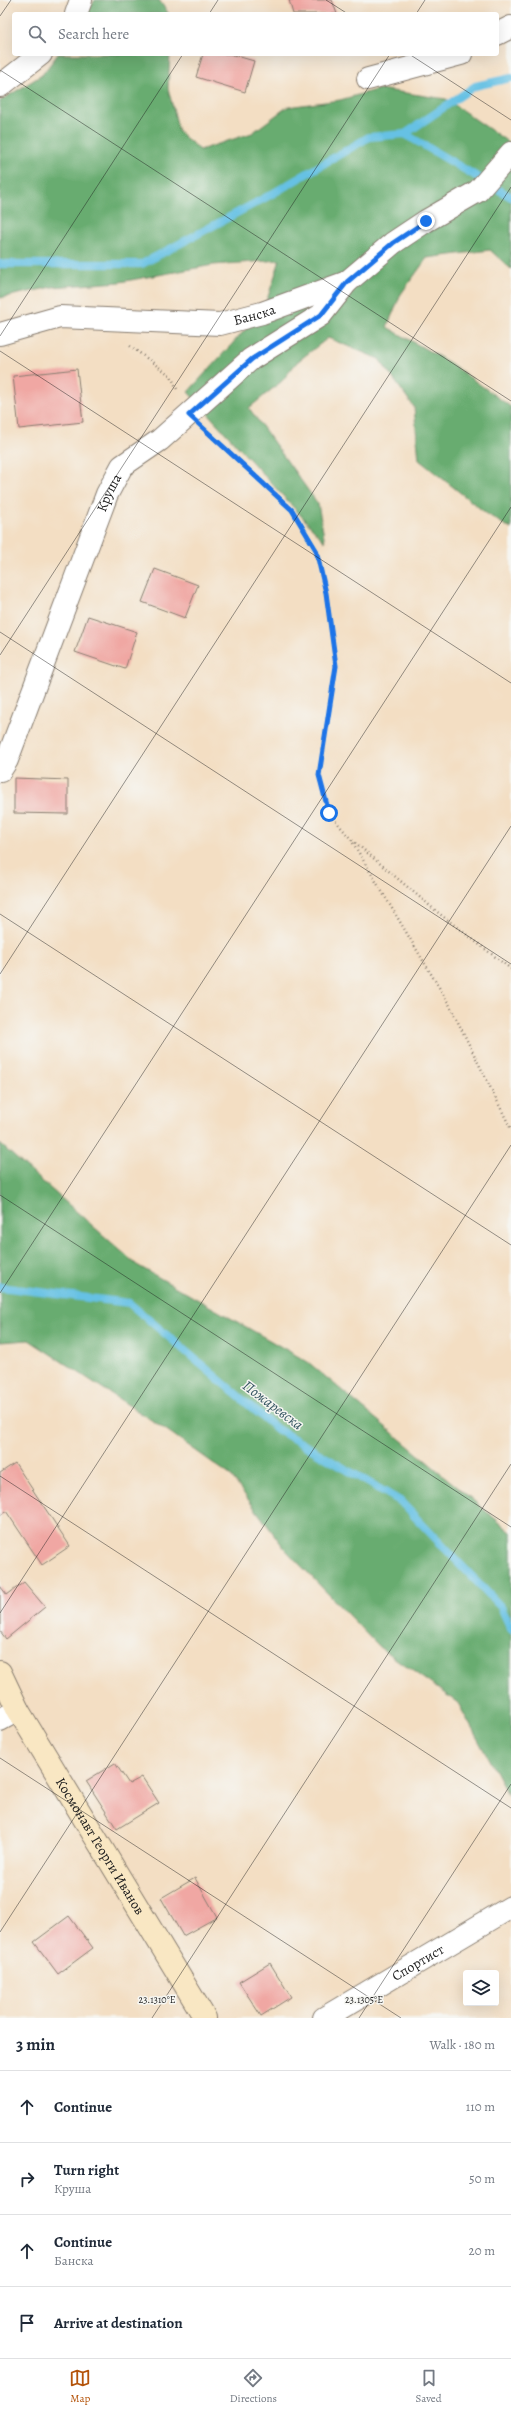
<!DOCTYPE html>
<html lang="en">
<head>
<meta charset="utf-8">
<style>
  :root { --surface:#fff; --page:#f2f2f3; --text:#1f2937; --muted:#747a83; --line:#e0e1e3; --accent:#b45309 }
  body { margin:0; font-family:Alegreya,serif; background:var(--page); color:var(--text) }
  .controls { position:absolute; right:12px; bottom:12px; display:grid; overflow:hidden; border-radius:4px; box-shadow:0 4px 16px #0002 }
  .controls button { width:36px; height:36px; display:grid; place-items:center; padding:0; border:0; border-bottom:1px solid var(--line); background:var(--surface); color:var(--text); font:20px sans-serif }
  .stop { position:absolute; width:12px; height:12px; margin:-9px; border:3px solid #1a73e8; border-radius:50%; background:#fff }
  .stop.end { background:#1a73e8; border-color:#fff; box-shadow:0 1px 4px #0008 }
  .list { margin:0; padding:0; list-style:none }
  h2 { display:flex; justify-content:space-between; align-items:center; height:52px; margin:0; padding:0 16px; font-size:17px }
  h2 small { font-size:13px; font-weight:400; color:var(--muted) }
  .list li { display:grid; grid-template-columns:26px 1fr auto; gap:12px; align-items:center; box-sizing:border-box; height:72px; padding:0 16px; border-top:1px solid var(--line) }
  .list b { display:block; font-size:15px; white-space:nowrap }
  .list p { margin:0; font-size:13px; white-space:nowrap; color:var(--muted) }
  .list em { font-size:13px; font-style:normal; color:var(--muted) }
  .icon { flex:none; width:22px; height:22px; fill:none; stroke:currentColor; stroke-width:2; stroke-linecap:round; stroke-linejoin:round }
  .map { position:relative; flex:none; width:511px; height:2018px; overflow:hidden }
  .search { position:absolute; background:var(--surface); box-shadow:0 4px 16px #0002; left:12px; right:12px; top:12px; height:44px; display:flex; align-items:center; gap:10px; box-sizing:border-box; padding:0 14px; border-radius:4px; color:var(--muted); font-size:15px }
  .sheet { height:340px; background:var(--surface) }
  nav { display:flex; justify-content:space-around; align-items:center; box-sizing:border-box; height:56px; border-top:1px solid var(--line); background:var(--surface); font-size:11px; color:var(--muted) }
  nav a { display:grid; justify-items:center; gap:2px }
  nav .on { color:var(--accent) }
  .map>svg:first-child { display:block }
  .forest { fill:#67ac70; stroke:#426446 }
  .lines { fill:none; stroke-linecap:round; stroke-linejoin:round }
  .stream { stroke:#66c1e4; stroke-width:8 }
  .building { fill:#f0a7a3 }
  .street-casing { stroke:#887d70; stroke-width:24 }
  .secondary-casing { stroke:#887d70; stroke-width:24 }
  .path { stroke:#887d70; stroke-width:2.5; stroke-dasharray:1 3; stroke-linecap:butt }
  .street { stroke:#fff; stroke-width:22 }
  .secondary { stroke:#f9e7c3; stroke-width:22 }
  .route { stroke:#1a73e8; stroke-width:5 }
  .ticks { fill:none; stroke:#1c1c1c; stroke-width:1; stroke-opacity:0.45 }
  .labels { text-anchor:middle; stroke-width:3; stroke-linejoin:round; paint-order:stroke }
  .street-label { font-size:14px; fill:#1c1c1c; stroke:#f6f6f2 }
  .water-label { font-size:15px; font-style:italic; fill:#365662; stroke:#f6f6f2 }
  .ticks-label { font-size:10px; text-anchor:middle; fill:#1c1c1c; stroke:#f6f6f2; stroke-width:3; stroke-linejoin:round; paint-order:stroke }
</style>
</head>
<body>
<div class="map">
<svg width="511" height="2018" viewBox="0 0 511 2018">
  <rect width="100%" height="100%" fill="#f6f6f2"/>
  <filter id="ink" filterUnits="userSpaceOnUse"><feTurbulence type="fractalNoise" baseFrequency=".025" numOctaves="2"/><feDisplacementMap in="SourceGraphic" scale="8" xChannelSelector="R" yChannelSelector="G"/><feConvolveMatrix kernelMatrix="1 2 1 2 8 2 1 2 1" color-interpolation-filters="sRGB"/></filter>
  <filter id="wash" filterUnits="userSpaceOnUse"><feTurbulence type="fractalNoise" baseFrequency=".012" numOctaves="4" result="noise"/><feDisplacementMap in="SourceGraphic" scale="16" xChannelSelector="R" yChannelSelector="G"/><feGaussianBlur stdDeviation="0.9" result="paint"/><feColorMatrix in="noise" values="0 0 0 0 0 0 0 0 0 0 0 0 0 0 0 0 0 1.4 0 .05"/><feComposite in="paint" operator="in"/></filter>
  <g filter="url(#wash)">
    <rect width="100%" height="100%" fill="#f3dec3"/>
    <g class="forest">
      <polygon points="95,0 159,0 169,14 86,14"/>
      <polygon points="58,54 170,54 168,88 179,132 200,150 252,133 287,107 340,100 379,89 446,99 511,144 511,269 490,250 427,258 401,294 387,327 450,363 511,407 511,529 487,514 419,460 414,407 379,359 328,338 297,362 282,381 249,408 318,504 325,542 188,392 264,309 280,260 213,265 120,282 52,287 0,298 0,101 42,75"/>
      <polygon points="0,1144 137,1265 308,1362 511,1532 511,1800 458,1703 379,1647 285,1549 230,1475 168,1431 29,1340 0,1342"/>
    </g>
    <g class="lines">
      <g class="stream">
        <polyline points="405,134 475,86 511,78"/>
        <polyline points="0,264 142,264 272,194 369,137 405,134 511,197"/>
        <polyline points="0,1287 129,1303 277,1429 400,1501 501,1607 511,1629"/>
      </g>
    </g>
    <g id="blocks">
      <g class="building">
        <polygon points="289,0 332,0 337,14 293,14"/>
        <polygon points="203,54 230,54 254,61 245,92 196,77"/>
        <polygon points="77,369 83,422 19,429 13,376"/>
        <polygon points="155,569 198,585 185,618 142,602"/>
        <polygon points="88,616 137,632 125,669 75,652"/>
        <polygon points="14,778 68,780 68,814 14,813"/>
        <polygon points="15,1463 70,1546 42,1565 6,1511 0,1516 0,1473"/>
        <polygon points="24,1582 45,1607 6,1639 0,1631 0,1586 7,1595"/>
        <polygon points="115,1763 129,1784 142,1777 159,1803 117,1829 86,1781"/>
        <polygon points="195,1878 217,1917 183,1936 161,1898"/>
        <polygon points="69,1916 93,1948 58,1974 34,1942"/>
        <polygon points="270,1963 291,1997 261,2016 239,1982"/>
      </g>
    </g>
  </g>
  <g filter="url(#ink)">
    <use href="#blocks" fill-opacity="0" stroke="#887d70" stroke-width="1"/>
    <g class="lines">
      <defs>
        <g id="street">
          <polyline points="76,14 81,0"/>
          <polyline points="497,34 511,27"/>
          <polyline points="368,79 461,54"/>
          <polyline points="0,86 41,54"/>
          <path id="s1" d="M0,334L60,317L220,324L262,313L347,282L393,243L426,221L478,191L511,153"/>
          <path id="s2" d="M0,771L7,760L107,494L122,466L160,440L251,359L321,315L347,282"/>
          <polyline points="0,1720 18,1710"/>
          <path id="s3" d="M324,2018L511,1907"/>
        </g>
        <g id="secondary">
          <path id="s4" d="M0,1672L18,1710L205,2018"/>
        </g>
      </defs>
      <use href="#street" class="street-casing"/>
      <use href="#secondary" class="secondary-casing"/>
      <g class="path">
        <polyline points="130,346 171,376 177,389"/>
        <polyline points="207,432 292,509 316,550 326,593 336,666 319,775 329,813 350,838 449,1004 511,1129"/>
        <polyline points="352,840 436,911 511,969"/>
      </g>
      <use href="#street" class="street"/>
      <use href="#secondary" class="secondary"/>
    </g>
  </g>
  <g class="lines" filter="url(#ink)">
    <polyline class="route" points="329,813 319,775 336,666 326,593 316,550 292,510 189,415 252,359 321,315 347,282 393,243 426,221"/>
  </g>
  <path class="ticks" d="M326,0L348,14M209,14L218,0M416,14L425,0M0,16L11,0M409,54L511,120M0,70L511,401M0,336L183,54M0,351L511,683M0,632L511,964M0,655L390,54M0,914L511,1245M0,974L511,187M0,1195L511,1527M0,1293L511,507M0,1476L511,1808M0,1613L511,826M0,1758L401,2018M0,1932L511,1145M152,2018L511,1464M359,2018L511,1784"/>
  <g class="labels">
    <g class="street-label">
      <text dy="5" stroke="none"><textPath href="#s1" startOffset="258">Банска</textPath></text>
      <text dy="5" stroke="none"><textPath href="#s2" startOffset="299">Круша</textPath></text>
      <text dy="5" stroke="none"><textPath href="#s4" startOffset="201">Космонавт Георги Иванов</textPath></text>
      <text dy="5" stroke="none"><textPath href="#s3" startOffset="109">Спортист</textPath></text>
    </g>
    <g class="water-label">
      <text transform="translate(273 1405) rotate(37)" y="5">Пожаревска</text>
    </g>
  </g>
  <g class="ticks-label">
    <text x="157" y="2003">23.1310°E</text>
    <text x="364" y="2003">23.1305°E</text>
  </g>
</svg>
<div class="controls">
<button><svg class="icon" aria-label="layers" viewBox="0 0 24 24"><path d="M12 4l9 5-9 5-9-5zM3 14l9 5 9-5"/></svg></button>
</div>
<div class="stop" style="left:329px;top:813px"></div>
<div class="stop end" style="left:426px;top:221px"></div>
<div class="search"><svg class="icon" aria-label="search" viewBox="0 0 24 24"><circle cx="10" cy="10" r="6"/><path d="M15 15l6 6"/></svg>Search here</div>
</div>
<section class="sheet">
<h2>3 min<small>Walk · 180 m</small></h2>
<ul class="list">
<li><svg class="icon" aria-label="ahead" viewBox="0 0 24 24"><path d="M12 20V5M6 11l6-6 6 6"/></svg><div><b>Continue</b></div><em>110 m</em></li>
<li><svg class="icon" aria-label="right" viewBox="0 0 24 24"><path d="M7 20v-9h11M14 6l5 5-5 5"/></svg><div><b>Turn right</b><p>Круша</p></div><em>50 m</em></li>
<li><svg class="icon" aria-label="ahead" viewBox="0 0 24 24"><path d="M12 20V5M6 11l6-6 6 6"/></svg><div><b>Continue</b><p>Банска</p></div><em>20 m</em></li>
<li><svg class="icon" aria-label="arrive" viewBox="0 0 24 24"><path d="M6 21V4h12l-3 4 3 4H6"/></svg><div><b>Arrive at destination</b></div></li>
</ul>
</section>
<nav>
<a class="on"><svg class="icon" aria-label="map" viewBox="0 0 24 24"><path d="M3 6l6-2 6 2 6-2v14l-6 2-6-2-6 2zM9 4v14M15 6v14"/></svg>Map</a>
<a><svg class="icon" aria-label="directions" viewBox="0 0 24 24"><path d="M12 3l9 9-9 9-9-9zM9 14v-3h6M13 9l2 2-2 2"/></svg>Directions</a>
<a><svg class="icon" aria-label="saved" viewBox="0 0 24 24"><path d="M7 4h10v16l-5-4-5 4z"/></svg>Saved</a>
</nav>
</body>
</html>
